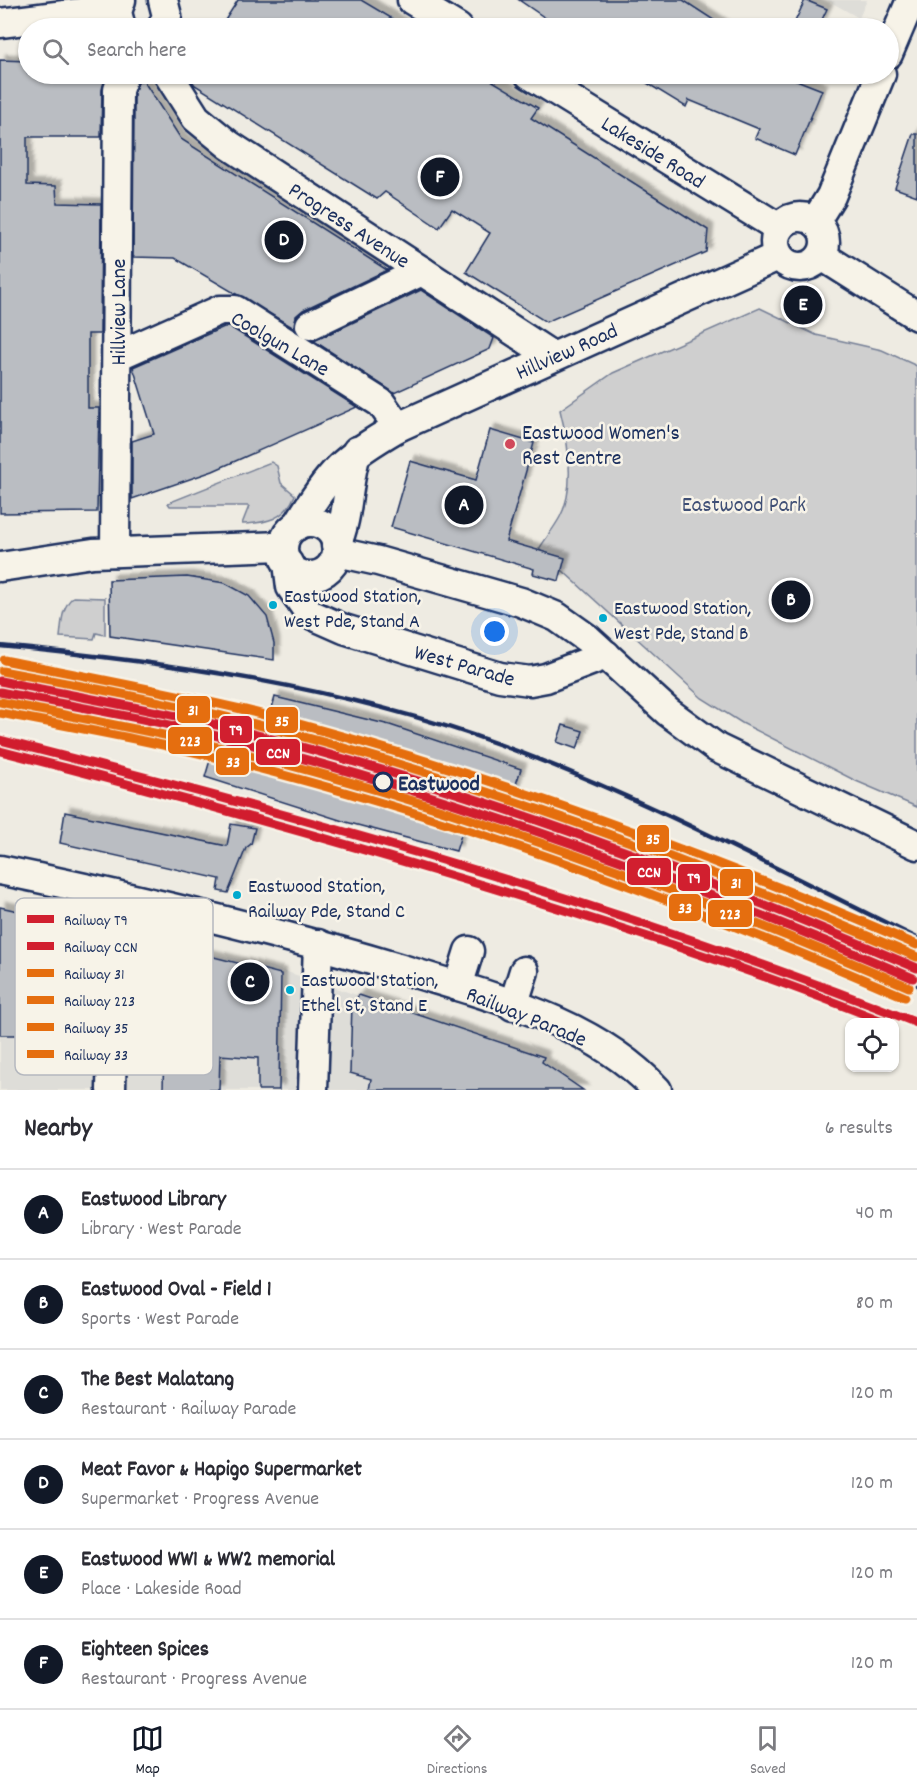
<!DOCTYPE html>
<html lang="en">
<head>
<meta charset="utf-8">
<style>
  :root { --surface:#fff; --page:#f7f7f7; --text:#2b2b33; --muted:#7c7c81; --line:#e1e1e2; --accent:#111827 }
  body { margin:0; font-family:Dekko,sans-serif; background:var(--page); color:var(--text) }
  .controls { position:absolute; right:18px; bottom:18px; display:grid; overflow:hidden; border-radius:12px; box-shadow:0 2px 4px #0004 }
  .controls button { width:54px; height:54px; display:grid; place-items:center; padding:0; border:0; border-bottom:2px solid var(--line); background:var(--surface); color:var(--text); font:30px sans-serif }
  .you { position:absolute; left:495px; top:632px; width:21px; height:21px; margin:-15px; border:4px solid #fff; border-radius:50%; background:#1a73e8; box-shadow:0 0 0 9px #1a73e833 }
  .badge { display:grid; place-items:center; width:39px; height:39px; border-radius:50%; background:var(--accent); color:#fff; font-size:20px; font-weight:700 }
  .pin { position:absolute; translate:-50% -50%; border:3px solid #fff; box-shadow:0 2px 6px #0006 }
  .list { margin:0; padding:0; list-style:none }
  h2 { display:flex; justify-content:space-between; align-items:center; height:78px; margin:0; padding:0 24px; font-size:26px }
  h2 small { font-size:20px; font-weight:400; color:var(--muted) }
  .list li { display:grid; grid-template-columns:39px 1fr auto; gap:18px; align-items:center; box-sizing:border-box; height:90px; padding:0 24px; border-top:2px solid var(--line) }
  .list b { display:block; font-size:22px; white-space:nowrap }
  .list p { margin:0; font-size:20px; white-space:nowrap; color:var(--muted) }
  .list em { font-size:20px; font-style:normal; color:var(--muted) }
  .icon { flex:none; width:33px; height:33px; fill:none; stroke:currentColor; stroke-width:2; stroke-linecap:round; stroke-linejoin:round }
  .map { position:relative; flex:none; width:917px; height:1090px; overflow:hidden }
  .search { position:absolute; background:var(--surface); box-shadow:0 2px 4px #0004; left:18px; right:18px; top:18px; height:66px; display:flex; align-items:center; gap:15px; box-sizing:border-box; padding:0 21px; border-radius:33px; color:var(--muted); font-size:22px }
  .sheet { height:618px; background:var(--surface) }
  nav { display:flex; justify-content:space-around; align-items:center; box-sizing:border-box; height:84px; border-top:2px solid var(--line); background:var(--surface); font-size:16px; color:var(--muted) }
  nav a { display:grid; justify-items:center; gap:3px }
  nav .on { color:var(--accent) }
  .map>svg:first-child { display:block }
  .built { fill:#deddd8 }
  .green { fill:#cfcfcf; stroke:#757f96; stroke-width:1.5 }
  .building { fill:#babdc2; stroke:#1b2f5e; stroke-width:1.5; filter:url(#shadow) }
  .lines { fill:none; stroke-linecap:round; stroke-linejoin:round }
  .minor-casing { stroke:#1b2f5e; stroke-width:33 }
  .minor { stroke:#f7f3e8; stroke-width:28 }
  .rail { stroke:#1b2f5e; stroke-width:4.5 }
  .rail-1-casing { stroke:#f7f3e8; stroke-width:14 }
  .rail-2-casing { stroke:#f7f3e8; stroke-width:14 }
  .rail-3-casing { stroke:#f7f3e8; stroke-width:14 }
  .rail-4-casing { stroke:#f7f3e8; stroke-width:14 }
  .rail-5-casing { stroke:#f7f3e8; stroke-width:14 }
  .rail-6-casing { stroke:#f7f3e8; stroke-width:14 }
  .rail-1 { stroke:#d11f2f; stroke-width:9 }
  .rail-2 { stroke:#d11f2f; stroke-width:9 }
  .rail-3 { stroke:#e56e0f; stroke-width:9 }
  .rail-4 { stroke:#e56e0f; stroke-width:9 }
  .rail-5 { stroke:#e56e0f; stroke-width:9 }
  .rail-6 { stroke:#e56e0f; stroke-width:9 }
  .poi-dot { fill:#d1495b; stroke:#f7f3e8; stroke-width:2 }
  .bus-dot { fill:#00a9ce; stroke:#f7f3e8; stroke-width:2 }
  .stop-dot { fill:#f7f3e8; stroke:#1b2f5e; stroke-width:3 }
  .labels { text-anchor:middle; stroke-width:5; stroke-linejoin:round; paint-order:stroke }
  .bus-label { font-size:20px; fill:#1b2f5e; stroke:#f7f3e8; text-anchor:start }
  .street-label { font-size:22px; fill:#1b2f5e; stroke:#f7f3e8 }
  .poi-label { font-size:22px; fill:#1b2f5e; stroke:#f7f3e8; text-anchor:start }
  .park-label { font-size:22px; fill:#3f4f75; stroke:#f7f3e8 }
  .stop-label { font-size:22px; font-weight:bold; fill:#1b2f5e; stroke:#f7f3e8; text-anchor:start }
  .key { fill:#f7f3e8; stroke:#b5b8bf; stroke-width:1.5 }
  .key-label { font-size:16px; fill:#1b2f5e }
  .line-badge { stroke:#f7f3e8; stroke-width:2 }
  .badge-label { font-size:16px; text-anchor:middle; font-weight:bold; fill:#fff }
</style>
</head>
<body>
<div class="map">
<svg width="917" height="1090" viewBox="0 0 917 1090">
  <defs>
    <filter id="shadow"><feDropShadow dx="5.5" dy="-5.5" stdDeviation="1.5" flood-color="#0004"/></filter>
  </defs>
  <rect width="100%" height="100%" fill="#eeebe2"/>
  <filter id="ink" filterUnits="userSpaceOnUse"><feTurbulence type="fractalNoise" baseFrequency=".0167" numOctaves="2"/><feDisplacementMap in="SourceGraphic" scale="12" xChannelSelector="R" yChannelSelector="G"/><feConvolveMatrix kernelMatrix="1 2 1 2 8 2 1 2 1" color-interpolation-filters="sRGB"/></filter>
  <g filter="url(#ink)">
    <g class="built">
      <polygon points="827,0 867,0 859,18"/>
      <polygon points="0,907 269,966 544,1057 529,1090 0,1090"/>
    </g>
    <g class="green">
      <path d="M760,308L816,335L882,350L917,366V807L856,781L742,723L702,698L539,549C546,538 554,528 560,517C576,487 568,441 560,410L613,373Z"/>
      <path d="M271,462L277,466L281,483L295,495C285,520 266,523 242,524L249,506H170L168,503Z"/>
      <path d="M73,597L105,598V635L96,633L94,639L60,637C62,622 61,608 73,597Z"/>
    </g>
    <g class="building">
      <polygon points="238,0 361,0 408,28 220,28"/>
      <polygon points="519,0 683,0 726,28 560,28"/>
      <polygon points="805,0 827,9 818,28 792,28"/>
      <polygon points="0,60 28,61 28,74 107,74 102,90 101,137 27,137 27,185 56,186 57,203 101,204 100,334 88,334 88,408 99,408 97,512 0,513"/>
      <polygon points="187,74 481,74 538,108 531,118 708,230 706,252 546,322 466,272 490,233 452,209 439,228 385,192 377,199 195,85"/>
      <polygon points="632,74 781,74 822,90 795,155 755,138 759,129 689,100 686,107"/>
      <polygon points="143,80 181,139 387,270 303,310 296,316 294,328 175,258 133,257 134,93 138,82"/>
      <polygon points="913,134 917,134 917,196 895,188"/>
      <polygon points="421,290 494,338 490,349 394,393 314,341"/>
      <polygon points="224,327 230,327 357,407 213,471 132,499 132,441 154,434 133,367"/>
      <polygon points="490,430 534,443 506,541 565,558 559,581 533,574 534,569 391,527 410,461 476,480"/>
      <polygon points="187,577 225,583 249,596 267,617 274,643 274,660 110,636 109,580"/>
      <polygon points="275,697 390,725 521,769 513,793 372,757 268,722"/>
      <polygon points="563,725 583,731 577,749 557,742"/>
      <polygon points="213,750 392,798 465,822 456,851 346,822 205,777"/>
      <polygon points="65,812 227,846 231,824 255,828 251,844 246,848 228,893 218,891 220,879 60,843"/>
      <polygon points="0,907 18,911 26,918 98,928 96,1035 0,1035"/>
      <polygon points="131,936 281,974 279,1090 258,1090 258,1058 220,1055 219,1090 163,1090 164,1046 128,1046"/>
      <polygon points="359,995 544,1057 542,1062 583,1090 369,1090 371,1079 350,1073 352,1003"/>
    </g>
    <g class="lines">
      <defs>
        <g id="minor">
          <polyline points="121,0 117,12 121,28"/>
          <polyline points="412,0 458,28"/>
          <polyline points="0,23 81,13 118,5"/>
          <polyline points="162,28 167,16 163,0"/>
          <polyline points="888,54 911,0"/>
          <polyline points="168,74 196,118 229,145 552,356"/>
          <polyline points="529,74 779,228"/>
          <circle cx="800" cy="242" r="25"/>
          <polyline points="815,222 831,196 881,74"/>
          <polyline points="822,256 917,316"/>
          <polyline points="310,325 422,271"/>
          <polyline points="117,356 220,310 235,310 381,403 398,427"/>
          <circle cx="310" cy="549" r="27"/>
          <path d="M297,526C330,471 343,459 398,427L778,256"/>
          <path d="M336,545C350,515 346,482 357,451"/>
          <polyline points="115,552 118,90 124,74"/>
          <polyline points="337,552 378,561 521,602 557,617 588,639 668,712 717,748 917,845"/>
          <polyline points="288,563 291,587 310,614 344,629 500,677 530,681 546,678 606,655"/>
          <polyline points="0,567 93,553 283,546"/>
          <path d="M0,870C136,898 272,930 405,970C492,997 593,1021 657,1090"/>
          <polyline points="458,986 469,951"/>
          <polyline points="513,1006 524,971"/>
          <polyline points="111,1090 115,895"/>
          <polyline points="313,1090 318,944"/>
        </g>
      </defs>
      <use href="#minor" class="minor-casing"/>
      <use href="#minor" class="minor"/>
      <g class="rail">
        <path d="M0,646C169,662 341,686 501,745C645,798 780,871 917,938"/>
        <path d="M0,696C316,755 625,849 917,985"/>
      </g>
      <defs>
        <g id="rail-1">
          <path d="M0,681C81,697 162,711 242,731C473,790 698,874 917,968"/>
          <path d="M0,740C310,818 620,905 917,1023"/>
        </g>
        <g id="rail-2">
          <path d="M0,692C80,707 161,721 241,742C471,801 694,884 913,978"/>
          <path d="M0,751C154,790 307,832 459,878C603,921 747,967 887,1023"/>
        </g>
        <path id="rail-3" d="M2,671C83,686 163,701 243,721C474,779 698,863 917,957"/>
        <path id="rail-4" d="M0,702C78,718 157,732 235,751C466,809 690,893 909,987"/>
        <path id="rail-5" d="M4,660C84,676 165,691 245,710C475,768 699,851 917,945"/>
        <path id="rail-6" d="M0,713C78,728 157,742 234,762C464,820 687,903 905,997"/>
      </defs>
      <use href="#rail-1" class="rail-1-casing"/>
      <use href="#rail-2" class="rail-2-casing"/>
      <use href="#rail-3" class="rail-3-casing"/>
      <use href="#rail-4" class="rail-4-casing"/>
      <use href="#rail-5" class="rail-5-casing"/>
      <use href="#rail-6" class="rail-6-casing"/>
      <use href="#rail-1" class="rail-1"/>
      <use href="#rail-2" class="rail-2"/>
      <use href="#rail-3" class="rail-3"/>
      <use href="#rail-4" class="rail-4"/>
      <use href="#rail-5" class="rail-5"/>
      <use href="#rail-6" class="rail-6"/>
    </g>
  </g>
  <circle class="poi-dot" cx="510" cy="444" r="6"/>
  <g class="bus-dot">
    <circle cx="273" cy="605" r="5"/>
    <circle cx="603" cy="618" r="5"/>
    <circle cx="237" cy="895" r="5"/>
    <circle cx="290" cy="990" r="5"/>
  </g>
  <circle class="stop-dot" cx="383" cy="782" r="9"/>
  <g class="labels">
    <g class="bus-label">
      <text x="284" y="602">Eastwood Station,<tspan x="284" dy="25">West Pde, Stand A</tspan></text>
      <text x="614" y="614">Eastwood Station,<tspan x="614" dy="25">West Pde, Stand B</tspan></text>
      <text x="248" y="892">Eastwood Station,<tspan x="248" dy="25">Railway Pde, Stand C</tspan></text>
      <text x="301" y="986">Eastwood Station,<tspan x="301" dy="25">Ethel St, Stand E</tspan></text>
    </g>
    <g class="street-label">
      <text transform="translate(654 151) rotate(32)" y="8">Lakeside Road</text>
      <text transform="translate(350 224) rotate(33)" y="8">Progress Avenue</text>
      <text transform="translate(117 312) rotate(-90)" y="8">Hillview Lane</text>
      <text transform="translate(281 342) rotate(30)" y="8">Coolgun Lane</text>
      <text transform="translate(566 350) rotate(-24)" y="8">Hillview Road</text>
      <text transform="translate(465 664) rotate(16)" y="8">West Parade</text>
      <text transform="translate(527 1015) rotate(22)" y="8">Railway Parade</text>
    </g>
    <g class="poi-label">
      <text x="522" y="439">Eastwood Women's<tspan x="522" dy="25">Rest Centre</tspan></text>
    </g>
    <g class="park-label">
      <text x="744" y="511">Eastwood Park</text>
    </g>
    <g class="stop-label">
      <text x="398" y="790">Eastwood</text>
    </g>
  </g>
  <rect x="15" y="898" width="198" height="177" rx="9" class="key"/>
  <rect x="27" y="915" width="27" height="8" fill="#d11f2f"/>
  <rect x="27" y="942" width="27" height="8" fill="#d11f2f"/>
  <rect x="27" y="969" width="27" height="8" fill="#e56e0f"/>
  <rect x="27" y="996" width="27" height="8" fill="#e56e0f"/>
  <rect x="27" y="1023" width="27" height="8" fill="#e56e0f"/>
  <rect x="27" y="1050" width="27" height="8" fill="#e56e0f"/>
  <g class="key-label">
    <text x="64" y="925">Railway T9</text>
    <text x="64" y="952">Railway CCN</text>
    <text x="64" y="979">Railway 31</text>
    <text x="64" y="1006">Railway 223</text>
    <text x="64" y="1033">Railway 35</text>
    <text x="64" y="1060">Railway 33</text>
  </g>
  <g class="line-badge">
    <rect x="176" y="695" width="35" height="29" rx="6" fill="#e56e0f"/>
    <rect x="265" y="706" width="34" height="28" rx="6" fill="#e56e0f"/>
    <rect x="219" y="715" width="34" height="29" rx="6" fill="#d11f2f"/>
    <rect x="167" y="726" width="46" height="29" rx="6" fill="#e56e0f"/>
    <rect x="255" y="738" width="46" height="28" rx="6" fill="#d11f2f"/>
    <rect x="215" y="747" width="35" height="29" rx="6" fill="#e56e0f"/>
    <rect x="636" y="824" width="34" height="29" rx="6" fill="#e56e0f"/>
    <rect x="626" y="857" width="46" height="29" rx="6" fill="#d11f2f"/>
    <rect x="677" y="863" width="34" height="29" rx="6" fill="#d11f2f"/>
    <rect x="719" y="868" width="35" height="29" rx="6" fill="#e56e0f"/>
    <rect x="668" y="893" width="34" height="29" rx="6" fill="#e56e0f"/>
    <rect x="707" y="899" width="46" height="29" rx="6" fill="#e56e0f"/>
  </g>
  <g class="badge-label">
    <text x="193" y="715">31</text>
    <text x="282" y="726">35</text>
    <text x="236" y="735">T9</text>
    <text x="190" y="746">223</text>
    <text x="278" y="758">CCN</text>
    <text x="233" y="767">33</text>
    <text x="653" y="844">35</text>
    <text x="649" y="877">CCN</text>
    <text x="694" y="883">T9</text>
    <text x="736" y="888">31</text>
    <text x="685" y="913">33</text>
    <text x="730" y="919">223</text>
  </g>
</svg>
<div class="controls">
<button><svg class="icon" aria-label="locate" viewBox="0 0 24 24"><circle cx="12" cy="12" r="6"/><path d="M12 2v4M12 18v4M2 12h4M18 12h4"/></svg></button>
</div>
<div class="you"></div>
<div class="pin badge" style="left:464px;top:505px">A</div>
<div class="pin badge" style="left:791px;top:600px">B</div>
<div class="pin badge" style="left:250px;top:982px">C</div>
<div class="pin badge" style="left:284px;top:240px">D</div>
<div class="pin badge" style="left:803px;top:305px">E</div>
<div class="pin badge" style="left:440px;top:177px">F</div>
<div class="search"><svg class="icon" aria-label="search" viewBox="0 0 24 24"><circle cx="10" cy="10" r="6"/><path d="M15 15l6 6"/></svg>Search here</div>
</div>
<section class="sheet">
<h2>Nearby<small>6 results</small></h2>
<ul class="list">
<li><span class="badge">A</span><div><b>Eastwood Library</b><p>Library · West Parade</p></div><em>40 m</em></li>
<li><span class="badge">B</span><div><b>Eastwood Oval - Field 1</b><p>Sports · West Parade</p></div><em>80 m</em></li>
<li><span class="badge">C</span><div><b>The Best Malatang</b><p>Restaurant · Railway Parade</p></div><em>120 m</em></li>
<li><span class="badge">D</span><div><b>Meat Favor &amp; Hapigo Supermarket</b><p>Supermarket · Progress Avenue</p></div><em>120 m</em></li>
<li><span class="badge">E</span><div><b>Eastwood WW1 &amp; WW2 memorial</b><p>Place · Lakeside Road</p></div><em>120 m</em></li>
<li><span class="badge">F</span><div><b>Eighteen Spices</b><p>Restaurant · Progress Avenue</p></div><em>120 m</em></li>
</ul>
</section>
<nav>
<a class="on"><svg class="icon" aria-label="map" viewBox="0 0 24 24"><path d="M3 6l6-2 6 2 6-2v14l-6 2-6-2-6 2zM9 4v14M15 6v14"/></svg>Map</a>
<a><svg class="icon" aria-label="directions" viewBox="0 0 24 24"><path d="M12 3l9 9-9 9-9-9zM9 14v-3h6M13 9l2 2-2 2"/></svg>Directions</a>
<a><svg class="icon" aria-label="saved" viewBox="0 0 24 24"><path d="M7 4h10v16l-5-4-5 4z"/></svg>Saved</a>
</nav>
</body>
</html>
